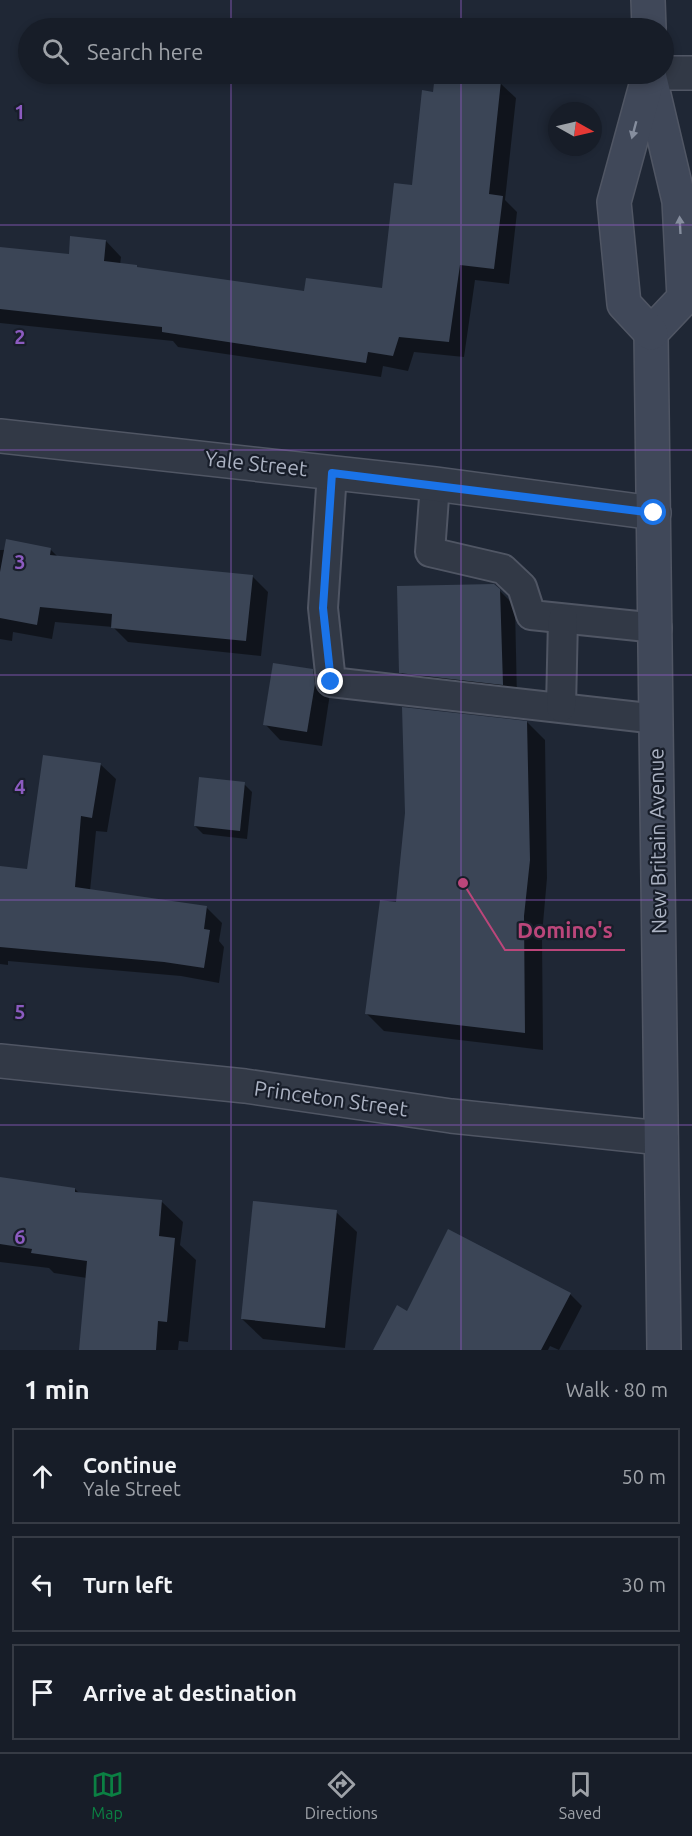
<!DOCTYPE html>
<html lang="en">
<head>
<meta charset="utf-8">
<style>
  :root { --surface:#171d28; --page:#202630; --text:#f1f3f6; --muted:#9ea2a8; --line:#363b45; --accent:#0b8043 }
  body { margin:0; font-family:Ubuntu,sans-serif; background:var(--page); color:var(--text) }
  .compass { position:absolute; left:548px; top:102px; width:54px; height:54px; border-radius:50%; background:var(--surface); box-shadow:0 3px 9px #0003; rotate:98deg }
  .stop { position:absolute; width:18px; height:18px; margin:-14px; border:4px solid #1a73e8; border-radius:50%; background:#fff }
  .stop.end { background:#1a73e8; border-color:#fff; box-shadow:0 2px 6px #0008 }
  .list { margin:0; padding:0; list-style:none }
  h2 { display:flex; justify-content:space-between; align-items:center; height:78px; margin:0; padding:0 24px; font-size:26px }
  h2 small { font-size:20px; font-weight:400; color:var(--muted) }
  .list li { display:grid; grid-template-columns:39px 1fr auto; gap:18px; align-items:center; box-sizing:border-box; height:96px; margin:0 12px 12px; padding:0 12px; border:2px solid var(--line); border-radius:0px }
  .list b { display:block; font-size:22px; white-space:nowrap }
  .list p { margin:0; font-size:20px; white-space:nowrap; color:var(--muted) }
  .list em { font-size:20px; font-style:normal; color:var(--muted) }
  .icon { flex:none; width:33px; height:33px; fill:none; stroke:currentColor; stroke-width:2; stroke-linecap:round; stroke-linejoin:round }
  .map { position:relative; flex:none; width:692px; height:1350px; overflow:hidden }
  .search { position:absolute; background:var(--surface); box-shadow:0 3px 9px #0003; left:18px; right:18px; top:18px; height:66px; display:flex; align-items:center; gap:15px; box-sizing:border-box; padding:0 21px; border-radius:33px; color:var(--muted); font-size:22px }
  .sheet { height:402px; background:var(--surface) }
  nav { display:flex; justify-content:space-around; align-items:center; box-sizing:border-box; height:84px; border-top:2px solid var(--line); background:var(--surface); font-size:16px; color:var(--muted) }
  nav a { display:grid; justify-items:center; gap:3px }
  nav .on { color:var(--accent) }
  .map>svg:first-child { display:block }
  .shadow { fill:#0007 }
  .building { fill:#3b4556 }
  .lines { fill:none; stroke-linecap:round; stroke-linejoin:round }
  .service-casing { stroke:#505664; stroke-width:32 }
  .minor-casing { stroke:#505664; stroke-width:36 }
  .tertiary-casing { stroke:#505664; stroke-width:36 }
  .secondary-casing { stroke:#505664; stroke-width:36 }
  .service { stroke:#323946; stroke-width:28 }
  .minor { stroke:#323946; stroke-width:33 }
  .tertiary { stroke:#323946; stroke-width:33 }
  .secondary { stroke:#404859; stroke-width:33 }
  .oneway { fill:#868e9e }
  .route { stroke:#1a73e8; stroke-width:8 }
  .grid { fill:none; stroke:#8c5bc0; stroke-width:1.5; stroke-opacity:0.55 }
  .labels { text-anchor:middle; stroke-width:4.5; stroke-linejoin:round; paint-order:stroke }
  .street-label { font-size:21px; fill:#acb3c3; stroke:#181e2a }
  .grid-label { font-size:20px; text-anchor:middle; font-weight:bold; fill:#8c5bc0; stroke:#181e2a; stroke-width:4.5; stroke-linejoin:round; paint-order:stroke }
  .leader { fill:none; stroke:#bb467a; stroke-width:2 }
  .callout-dot { fill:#bb467a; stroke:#181e2a; stroke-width:2 }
  .callout-label { font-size:22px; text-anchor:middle; font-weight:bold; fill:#bb467a; stroke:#181e2a; stroke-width:4.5; stroke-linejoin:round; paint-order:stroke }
</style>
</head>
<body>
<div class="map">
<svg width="692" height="1350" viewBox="0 0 692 1350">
  <rect width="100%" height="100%" fill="#1f2735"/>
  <g class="shadow">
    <polygon points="500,83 516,98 505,200 517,212 509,284 475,280 464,357 414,352 408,371 383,366 381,377 178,347 173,341 0,323 0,249 70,255 106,241 121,257 120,265 139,269 306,292 383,290 413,187 434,93"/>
    <polygon points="50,549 58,557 253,577 268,592 261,656 128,642 113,627 55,622 52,639 13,632 12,641 0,639 0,550"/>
    <polygon points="499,590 515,606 517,699 416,688 400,672"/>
    <polygon points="312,670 328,686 329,700 322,746 280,740 265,724"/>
    <polygon points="527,722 545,740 547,878 542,935 543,1050 384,1031 366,1013 398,903"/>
    <polygon points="100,764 116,779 107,832 96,831 90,891 206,907 222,923 219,941 224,947 219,983 181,976 8,961 8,965 0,964 0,868 28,871"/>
    <polygon points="244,784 252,792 247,839 203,834 195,826"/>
    <polygon points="0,1179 75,1189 80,1194 162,1202 183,1222 180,1245 196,1260 188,1342 179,1341 178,1350 80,1350 87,1278 54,1273 49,1268 0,1262"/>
    <polygon points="336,1212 357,1232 345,1348 263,1339 242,1319"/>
    <polygon points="570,1294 582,1306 559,1350 550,1346 548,1350 375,1350 407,1313"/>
  </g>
  <g class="building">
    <polygon points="435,74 487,74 486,80 501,81 489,194 503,196 494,269 460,265 449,342 399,337 393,356 368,352 366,363 162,332 162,327 0,309 0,247 69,254 70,236 106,240 104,261 137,265 137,267 304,291 306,278 382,288 394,183 412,185 422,90 433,92"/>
    <polygon points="6,539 51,548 50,555 253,575 246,641 111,628 112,614 40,607 37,625 0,618 0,572"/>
    <polygon points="494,584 500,589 503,685 399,673 397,586"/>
    <polygon points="273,663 313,669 315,684 307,732 263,725"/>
    <polygon points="402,707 527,721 530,860 524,916 525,1033 365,1014 380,900 396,902 405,813"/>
    <polygon points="43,755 101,763 92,818 81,816 75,887 207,906 204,929 210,930 204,968 164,962 0,947 0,866 27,869"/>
    <polygon points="199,777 245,782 240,831 194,826"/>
    <polygon points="0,1177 75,1188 75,1192 162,1200 159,1236 175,1238 167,1322 158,1321 156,1350 79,1350 87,1261 31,1253 32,1249 0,1244"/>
    <polygon points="253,1201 337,1210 325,1328 241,1319"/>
    <polygon points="448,1229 571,1293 541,1350 373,1350 397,1305 407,1311"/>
  </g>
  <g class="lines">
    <defs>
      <g id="service">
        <polyline points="332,473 323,608 331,682 657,719"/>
        <polyline points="435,484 430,552 503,569 522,587 531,615 657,628"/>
        <polyline points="561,707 563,619"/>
      </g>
      <g id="minor">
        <polyline points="0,436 435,484 654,513"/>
        <polyline points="0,1061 245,1086 451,1116 661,1138"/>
      </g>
      <polyline id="tertiary" points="664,73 692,73"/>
      <g id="secondary">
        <polyline points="648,0 649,28"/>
        <polyline points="649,74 679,201 684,298 651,333 664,1350"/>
        <polyline points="648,78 614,202 624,304 651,333"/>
      </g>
    </defs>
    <use href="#service" class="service-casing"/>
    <use href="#minor" class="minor-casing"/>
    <use href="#tertiary" class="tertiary-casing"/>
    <use href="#secondary" class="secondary-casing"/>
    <use href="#service" class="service"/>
    <use href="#minor" class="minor"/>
    <use href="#tertiary" class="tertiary"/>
    <use href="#secondary" class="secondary"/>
  </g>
  <defs><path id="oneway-solid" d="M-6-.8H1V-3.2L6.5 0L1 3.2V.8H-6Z" transform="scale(1.5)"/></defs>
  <g class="oneway">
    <use href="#oneway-solid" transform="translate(634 130) rotate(105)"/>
    <use href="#oneway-solid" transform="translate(680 225) rotate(-93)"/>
  </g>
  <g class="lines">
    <polyline class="route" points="331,682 323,608 332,473 654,513"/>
  </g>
  <path class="grid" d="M231,0V28M461,0V28M231,74V1350M461,74V1350M0,225H692M0,450H692M0,675H692M0,900H692M0,1125H692"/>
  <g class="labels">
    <g class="street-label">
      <text transform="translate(256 464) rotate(6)" y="7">Yale Street</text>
      <text transform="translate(658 841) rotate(-91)" y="7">New Britain Avenue</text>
      <text transform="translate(331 1099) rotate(8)" y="7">Princeton Street</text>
    </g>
  </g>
  <g class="grid-label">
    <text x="20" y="119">1</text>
    <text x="20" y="344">2</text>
    <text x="20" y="569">3</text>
    <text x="20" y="794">4</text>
    <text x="20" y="1019">5</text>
    <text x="20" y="1244">6</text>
  </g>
  <path class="leader" d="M463 883L505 950H625"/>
  <circle class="callout-dot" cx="463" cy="883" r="6"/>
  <g class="callout-label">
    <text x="565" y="938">Domino's</text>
  </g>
</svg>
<svg class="compass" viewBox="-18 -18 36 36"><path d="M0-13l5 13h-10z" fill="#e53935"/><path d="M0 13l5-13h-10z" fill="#9ea2a8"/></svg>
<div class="stop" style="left:654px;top:513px"></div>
<div class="stop end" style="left:331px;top:682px"></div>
<div class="search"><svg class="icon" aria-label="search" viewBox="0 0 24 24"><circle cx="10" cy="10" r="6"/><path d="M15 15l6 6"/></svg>Search here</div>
</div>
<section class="sheet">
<h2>1 min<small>Walk · 80 m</small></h2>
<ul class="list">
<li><svg class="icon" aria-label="ahead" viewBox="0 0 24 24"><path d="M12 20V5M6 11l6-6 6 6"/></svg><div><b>Continue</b><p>Yale Street</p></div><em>50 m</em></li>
<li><svg class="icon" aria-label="left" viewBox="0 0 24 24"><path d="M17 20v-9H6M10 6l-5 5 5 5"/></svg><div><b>Turn left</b></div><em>30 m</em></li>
<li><svg class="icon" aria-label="arrive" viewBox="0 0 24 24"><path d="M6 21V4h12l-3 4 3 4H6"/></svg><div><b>Arrive at destination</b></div></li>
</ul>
</section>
<nav>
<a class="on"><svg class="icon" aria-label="map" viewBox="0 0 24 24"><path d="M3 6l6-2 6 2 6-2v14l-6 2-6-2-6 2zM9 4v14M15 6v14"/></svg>Map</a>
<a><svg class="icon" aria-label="directions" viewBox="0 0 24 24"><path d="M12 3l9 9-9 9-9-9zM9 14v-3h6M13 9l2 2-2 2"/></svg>Directions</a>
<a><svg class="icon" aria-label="saved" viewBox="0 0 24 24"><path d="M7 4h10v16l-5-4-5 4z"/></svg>Saved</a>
</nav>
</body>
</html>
